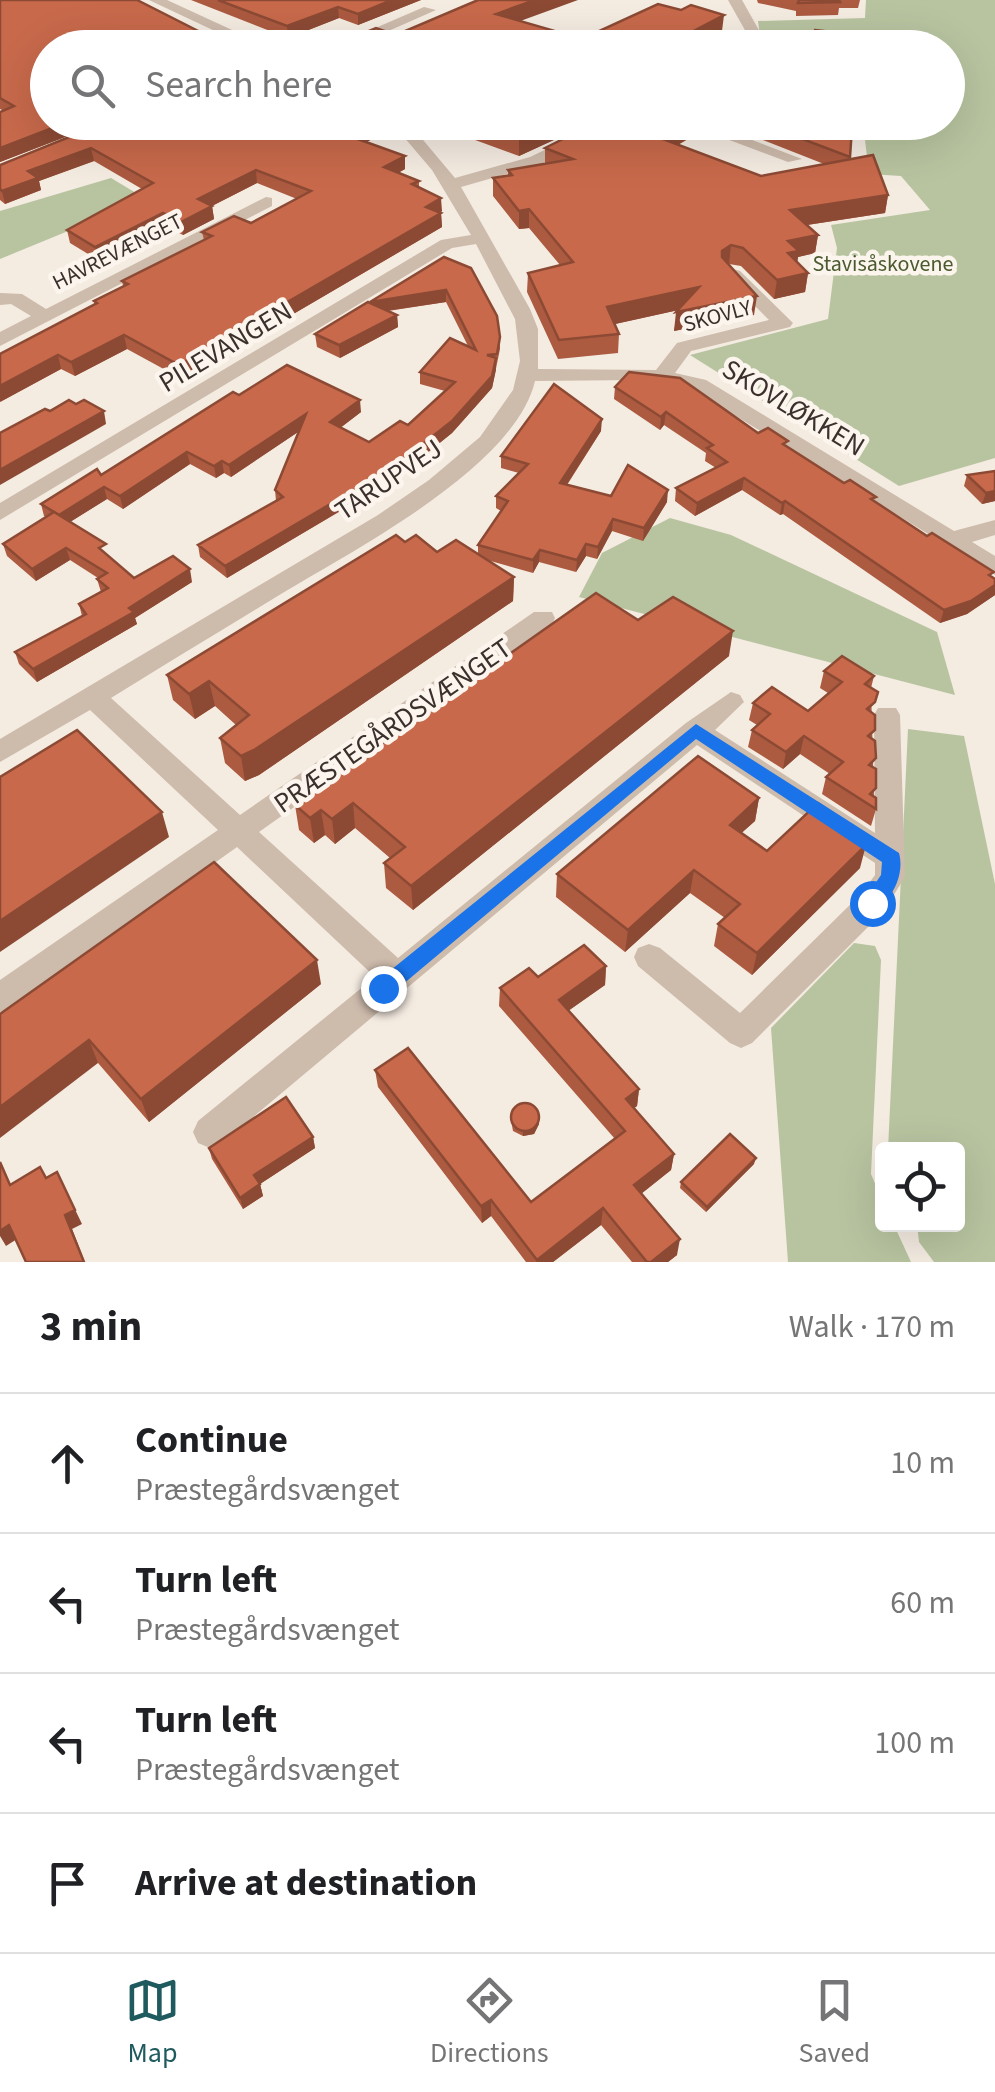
<!DOCTYPE html>
<html lang="en">
<head>
<meta charset="utf-8">
<style>
  :root { --surface:#fff; --page:#f6f6f6; --text:#202124; --muted:#757577; --line:#e0e0e0; --accent:#1f5a5e }
  body { margin:0; font-family:"Source Sans 3",sans-serif; background:var(--page); color:var(--text) }
  .controls { position:absolute; right:30px; bottom:30px; display:grid; overflow:hidden; border-radius:10px; box-shadow:0 10px 40px #0002 }
  .controls button { width:90px; height:90px; display:grid; place-items:center; padding:0; border:0; border-bottom:2px solid var(--line); background:var(--surface); color:var(--text); font:50px sans-serif }
  .stop { position:absolute; width:30px; height:30px; margin:-22px; border:8px solid #1a73e8; border-radius:50%; background:#fff }
  .stop.end { background:#1a73e8; border-color:#fff; box-shadow:0 2px 10px #0008 }
  .list { margin:0; padding:0; list-style:none }
  h2 { display:flex; justify-content:space-between; align-items:center; height:130px; margin:0; padding:0 40px; font-size:42px }
  h2 small { font-size:32px; font-weight:400; color:var(--muted) }
  .list li { display:grid; grid-template-columns:65px 1fr auto; gap:30px; align-items:center; box-sizing:border-box; height:140px; padding:0 40px; border-top:2px solid var(--line) }
  .list b { display:block; font-size:38px; white-space:nowrap }
  .list p { margin:0; font-size:32px; white-space:nowrap; color:var(--muted) }
  .list em { font-size:32px; font-style:normal; color:var(--muted) }
  .icon { flex:none; width:55px; height:55px; fill:none; stroke:currentColor; stroke-width:2; stroke-linecap:round; stroke-linejoin:round }
  .map { position:relative; flex:none; width:995px; height:1262px; overflow:hidden }
  .search { position:absolute; background:var(--surface); box-shadow:0 10px 40px #0002; left:30px; right:30px; top:30px; height:110px; display:flex; align-items:center; gap:25px; box-sizing:border-box; padding:0 35px; border-radius:55px; color:var(--muted); font-size:38px }
  .sheet { height:690px; background:var(--surface) }
  nav { display:flex; justify-content:space-around; align-items:center; box-sizing:border-box; height:140px; border-top:2px solid var(--line); background:var(--surface); font-size:28px; color:var(--muted) }
  nav a { display:grid; justify-items:center; gap:5px }
  nav .on { color:var(--accent) }
  .map>svg:first-child { display:block }
  .green { fill:#b8c4a0 }
  .lines { fill:none; stroke-linecap:round; stroke-linejoin:round }
  .minor { fill:#cdbbac; fill-rule:evenodd }
  .wall { fill:#ac5a40 }
  .shaded-wall { fill:#8c4a34 }
  .building { fill:#c8694b; stroke:#8c4a34; stroke-width:2.5 }
  .route { fill:#1a73e8 }
  .labels { text-anchor:middle; stroke-width:9; stroke-linejoin:round; paint-order:stroke }
  .far-street-label { font-size:22px; fill:#3b302b; stroke:#fbf5ee }
  .far-park-label { font-size:22px; fill:#4a5a2e; stroke:#fbf5ee }
  .street-label { font-size:28px; fill:#3b302b; stroke:#fbf5ee }
</style>
</head>
<body>
<div class="map">
<svg width="995" height="1262" viewBox="0 0 995 1262">
  <rect width="100%" height="100%" fill="#f4ebe1"/>
  <g class="green">
    <polygon points="866,0 995,0 995,458 899,486 690,355 828,319 837,248 831,225 930,210 901,176 869,174 863,123 948,122 948,48 761,44 758,21 865,18"/>
    <polygon points="111,178 146,199 0,259 0,211"/>
    <polygon points="670,518 731,535 937,632 955,695 579,597 602,553"/>
    <polygon points="908,729 964,736 995,884 995,1262 934,1262 919,1242 917,1225 958,1224 958,1150 888,1150"/>
    <polygon points="854,943 875,946 881,960 871,1174 882,1200 882,1224 894,1225 911,1262 788,1262 771,1028"/>
  </g>
  <g class="lines">
    <g class="minor">
      <polygon points="149,0 167,0 271,48 251,48"/>
      <polygon points="728,0 742,0 760,32 753,48 739,48 746,32"/>
      <polygon points="424,7 436,10 350,48 329,48"/>
      <path d="M391,122H408L455,178L530,157L603,122H623L541,164L461,187L530,309L538,329V369L656,370L677,343L769,320L724,275L733,269L740,271L793,323L790,327L691,351L675,373L706,380L954,531L995,520V535L972,542L995,556V575L692,389L635,380L535,381C515,467 354,550 281,594C224,629 167,663 111,698L240,815L534,612H552L555,618L552,624L259,832L398,958L686,723L731,692L740,695L744,702L715,730L875,833L874,715L878,708H896L900,715L905,877L883,912L752,1043L741,1048L730,1043L638,966L634,957L638,948L649,944L660,948L740,1013L861,894L875,875V863L697,745L222,1143L210,1148L198,1143L193,1132L198,1121L375,977L237,847L11,1008L0,1012V980L218,830L90,710L0,762V739L378,515L429,480L480,437L513,390L520,361L515,319L476,244L452,248L0,520V503L441,240L471,235L432,170Z"/>
      <polygon points="681,122 705,122 802,159 788,162"/>
      <polygon points="266,197 272,198 272,206 0,346 0,332 31,316 11,304 0,305 0,293 22,294 46,309"/>
    </g>
  </g>
  <g class="wall">
    <polygon points="0,0 48,122 104,122 0,162 0,112 4,111 0,109"/>
    <polygon points="191,0 421,0 358,25 339,18 288,38"/>
    <polygon points="757,0 860,0 858,8 839,8 838,15 796,16 796,11 758,3"/>
    <polygon points="106,122 212,122 183,135 189,137 222,122 384,122 384,133 366,142 405,156 405,169 398,173 419,181 419,187 442,211 439,213 441,213 442,227 182,379 127,349 75,376 61,369 0,402 95,304 94,301 123,286 122,281 204,240 202,232 251,223 297,199 257,183 212,206 214,219 183,235 165,226 98,260 70,243 67,230 142,189 94,161 39,181 41,190 5,204 0,200 0,165"/>
    <polygon points="421,122 593,122 519,156 445,129 434,134"/>
    <polygon points="765,122 852,128 849,159 888,195 885,213 807,225 818,235 815,253 798,257 797,263 808,273 805,292 774,299 741,266 729,264 754,315 674,331 678,310 615,324 619,334 618,353 558,359 527,292 528,273 560,265 529,228 519,229 493,196 493,178 508,175 508,170 545,164 545,148 698,133 678,145 761,176 824,164 763,140"/>
    <polygon points="444,257 500,337 500,349 492,388 452,433 396,478 227,578 200,557 198,545 276,501 275,490 298,432 231,477 224,473 216,478 190,464 123,509 107,499 70,522 134,578 192,582 135,618 137,624 37,682 19,664 15,652 82,616 79,604 101,592 97,579 98,578 70,560 36,581 7,556 3,544 46,517 44,516 41,504 101,475 239,395 361,412 340,428 369,442 408,425 445,391 420,384 420,372 468,346 446,302 388,311 397,315 398,327 340,358 317,347 315,334 371,303"/>
    <polygon points="615,387 758,433 787,446 995,579 995,595 967,614 940,623 783,514 780,515 742,490 695,516 675,501 676,488 716,468 705,461 706,453 664,425 660,430 614,399"/>
    <polygon points="601,431 567,485 611,496 667,502 643,541 612,531 597,559 586,556 576,572 539,562 533,573 487,560 514,577 513,601 259,775 245,781 225,763 220,738 236,725 215,706 195,719 173,700 167,675 405,542 437,552 478,554 478,545 501,511 496,508 496,496 519,473 501,468 501,456"/>
    <polygon points="995,471 995,501 982,504 964,486 967,475"/>
    <polygon points="638,620 729,656 413,910 386,888 384,863 390,858 355,828 335,844 325,835 314,843 299,830 295,805"/>
    <polygon points="824,671 874,676 871,688 874,796 876,809 871,826 822,794 826,777 830,774 800,754 783,769 748,747 752,730 757,725 749,720 753,703 808,711 828,693 820,688"/>
    <polygon points="759,798 755,821 741,833 767,851 853,836 860,868 752,975 714,946 718,924 725,918 690,893 625,952 556,897 557,874"/>
    <polygon points="606,966 605,985 568,1011 639,1089 637,1106 634,1108 674,1154 671,1170 641,1194 677,1255 668,1262 632,1262 601,1225 553,1262 526,1262 491,1216 482,1223 378,1087 375,1070 531,1202 615,1139 499,1006 500,988 538,977"/>
    <polygon points="321,984 149,1122 98,1063 0,1014"/>
    <polygon points="510,1115 539,1124 534,1134 523,1136 513,1131"/>
    <polygon points="313,1137 315,1148 260,1184 263,1196 243,1209 212,1159 209,1148"/>
    <polygon points="754,1164 706,1212 680,1188 681,1182"/>
  </g>
  <g class="shaded-wall">
    <polygon points="392,0 421,0 358,25 358,14"/>
    <polygon points="535,0 578,0 496,30 496,14"/>
    <polygon points="338,7 339,18 288,38 287,26"/>
    <polygon points="724,15 722,31 691,48 661,48"/>
    <polygon points="68,122 104,122 0,162 0,148"/>
    <polygon points="182,122 212,122 173,140 170,132 171,127"/>
    <polygon points="379,122 384,122 384,133 353,149 352,137"/>
    <polygon points="434,122 445,122 445,129 434,134"/>
    <polygon points="555,122 593,122 519,156 519,138"/>
    <polygon points="687,122 700,122 698,133 658,156 660,138"/>
    <polygon points="91,148 94,161 39,181 41,190 5,204 2,191 28,171"/>
    <polygon points="405,156 405,169 385,180 384,167"/>
    <polygon points="256,170 257,183 200,212 198,199"/>
    <polygon points="888,195 885,213 787,228 790,210"/>
    <polygon points="441,198 442,211 426,220 426,207"/>
    <polygon points="212,206 214,219 183,235 181,222"/>
    <polygon points="529,209 529,228 519,229 519,211"/>
    <polygon points="163,213 165,226 98,260 95,247"/>
    <polygon points="441,213 442,227 182,379 179,365"/>
    <polygon points="818,235 815,253 798,257 796,270 787,260 788,241"/>
    <polygon points="731,245 729,264 720,270 722,251"/>
    <polygon points="808,273 805,292 774,299 777,280"/>
    <polygon points="699,287 697,306 606,326 607,307"/>
    <polygon points="446,290 446,302 371,313 370,302"/>
    <polygon points="757,296 754,315 674,331 676,312"/>
    <polygon points="397,315 398,327 340,358 339,345"/>
    <polygon points="124,335 127,349 75,376 71,362"/>
    <polygon points="58,355 61,369 0,402 0,386"/>
    <polygon points="496,358 496,370 492,388 452,433 396,478 227,578 225,566"/>
    <polygon points="360,400 361,412 331,435 330,422"/>
    <polygon points="104,411 106,424 0,485 0,470"/>
    <polygon points="666,412 664,425 660,430 661,417"/>
    <polygon points="306,414 307,426 231,477 229,465"/>
    <polygon points="602,419 601,431 560,495 560,483"/>
    <polygon points="187,452 190,464 123,509 120,496"/>
    <polygon points="222,461 224,473 216,478 214,466"/>
    <polygon points="744,478 742,490 695,516 697,503"/>
    <polygon points="104,487 107,499 62,527 59,515"/>
    <polygon points="668,490 667,502 643,541 644,528"/>
    <polygon points="995,491 995,501 982,504 986,493"/>
    <polygon points="785,501 783,514 780,515 782,503"/>
    <polygon points="613,519 612,531 597,559 598,547"/>
    <polygon points="586,544 586,556 576,572 577,560"/>
    <polygon points="66,548 70,560 36,581 32,569"/>
    <polygon points="540,550 539,562 533,573 533,560"/>
    <polygon points="190,569 192,582 135,618 137,624 37,682 33,669"/>
    <polygon points="514,577 513,601 259,775 245,781 241,756"/>
    <polygon points="995,585 995,595 967,614 940,623 944,610"/>
    <polygon points="733,631 729,656 413,910 411,886"/>
    <polygon points="209,681 215,706 195,719 189,694"/>
    <polygon points="804,736 800,754 783,769 786,752"/>
    <polygon points="759,798 755,821 726,847 730,825"/>
    <polygon points="353,803 355,828 335,844 332,819"/>
    <polygon points="321,810 325,835 314,843 310,818"/>
    <polygon points="162,812 169,837 0,952 0,921"/>
    <polygon points="866,845 860,868 752,975 757,953"/>
    <polygon points="694,870 690,893 625,952 628,930"/>
    <polygon points="317,960 321,984 149,1122 141,1099"/>
    <polygon points="606,966 605,985 558,1018 559,1000"/>
    <polygon points="89,1040 98,1063 0,1138 0,1107"/>
    <polygon points="639,1089 637,1106 623,1116 626,1099"/>
    <polygon points="539,1118 539,1124 534,1134 523,1136 523,1130"/>
    <polygon points="313,1137 315,1148 260,1184 263,1196 243,1209 240,1198 254,1175"/>
    <polygon points="674,1154 671,1170 632,1201 634,1185"/>
    <polygon points="756,1158 754,1164 706,1212 707,1207"/>
    <polygon points="57,1172 82,1224 72,1229 85,1262 65,1215"/>
    <polygon points="491,1200 491,1216 482,1223 481,1206"/>
    <polygon points="603,1208 601,1225 553,1262 536,1262 537,1260"/>
    <polygon points="9,1225 17,1239 6,1246 0,1236 0,1231"/>
    <polygon points="680,1239 677,1255 668,1262 651,1262"/>
  </g>
  <g class="building">
    <polygon points="0,0 137,0 210,37 205,48 48,48 48,122 68,122 0,148 0,112 14,106 0,98"/>
    <polygon points="218,0 392,0 358,14 338,7 287,26"/>
    <polygon points="478,0 535,0 496,14 582,39 658,4 681,10 691,5 724,15 661,48 330,47 376,28 396,35"/>
    <polygon points="799,0 839,0 840,2 798,3"/>
    <polygon points="815,30 850,34 846,48 768,48 769,45 780,46 782,32 812,40"/>
    <polygon points="106,122 182,122 171,127 170,132 189,137 222,122 379,122 352,137 405,156 384,167 419,181 412,184 441,198 426,207 441,213 179,365 124,335 71,362 58,355 0,386 0,354 97,303 94,301 128,284 122,281 212,236 202,232 234,216 251,223 311,191 256,170 198,199 212,206 181,222 163,213 95,247 67,230 153,183 91,148 28,171 38,178 2,191 0,189 0,165"/>
    <polygon points="476,122 555,122 519,138"/>
    <polygon points="597,122 687,122 660,138 761,176 873,155 888,195 790,210 818,235 788,241 799,251 788,253 808,273 777,280 743,248 731,245 722,251 722,257 757,296 676,312 699,287 607,307 619,334 559,340 528,273 573,262 529,209 519,211 493,178 512,175 508,170 573,159 545,148"/>
    <polygon points="765,122 785,122 852,128 850,157 765,125"/>
    <polygon points="444,257 471,268 497,316 500,337 497,354 487,355 496,358 492,376 452,421 395,466 225,566 198,545 283,497 275,490 306,414 229,465 222,461 214,466 187,452 120,496 104,487 59,515 41,504 97,469 101,475 233,392 239,395 287,365 360,400 330,422 369,442 400,421 408,425 455,382 420,372 450,338 476,350 446,290 370,302"/>
    <polygon points="368,302 397,315 339,345 315,334"/>
    <polygon points="629,372 680,378 758,433 768,428 788,441 783,444 844,483 850,480 876,497 871,499 927,536 932,533 994,572 989,575 995,579 995,585 971,601 944,610 785,501 782,503 744,478 697,503 676,488 727,462 707,448 713,445 666,412 661,417 615,387"/>
    <polygon points="554,384 602,419 560,483 611,496 628,465 668,490 644,528 613,519 598,547 586,544 577,560 540,550 533,560 478,545 508,501 496,496 528,464 501,456"/>
    <polygon points="69,400 76,404 84,400 104,411 0,470 0,433 45,409 50,411"/>
    <polygon points="995,471 995,491 986,493 967,475"/>
    <polygon points="54,512 106,544 99,548 134,578 173,556 190,569 129,608 134,612 33,669 15,652 86,614 79,604 108,588 97,579 107,573 66,548 32,569 3,544"/>
    <polygon points="396,535 405,542 416,535 437,552 456,540 514,577 254,750 241,756 220,738 249,715 209,681 189,694 167,675"/>
    <polygon points="596,593 638,620 673,597 733,631 411,886 384,863 405,847 353,803 332,819 321,810 310,818 295,805"/>
    <polygon points="842,656 874,676 865,684 878,692 875,702 867,709 875,715 875,730 868,736 875,741 876,758 869,765 876,769 876,788 870,794 876,798 876,809 826,777 843,762 804,736 786,752 752,730 770,714 753,703 772,687 808,711 842,682 824,671"/>
    <polygon points="77,730 162,812 0,921 0,777"/>
    <polygon points="698,756 759,798 730,825 767,851 818,803 855,828 849,834 866,845 757,953 718,924 740,904 694,870 628,930 557,874"/>
    <polygon points="214,862 317,960 141,1099 89,1040 0,1107 0,1014"/>
    <polygon points="584,945 606,966 559,1000 639,1089 626,1099 674,1154 634,1185 680,1239 651,1262 647,1262 603,1208 537,1260 491,1200 481,1206 375,1070 408,1048 531,1202 625,1131 500,988 529,968 538,977"/>
    <polygon points="286,1097 313,1137 254,1175 260,1184 240,1198 209,1148"/>
    <circle cx="525" cy="1117" r="14"/>
    <polygon points="730,1134 756,1158 707,1207 681,1182"/>
    <polygon points="0,1162 10,1185 40,1167 46,1178 57,1172 75,1210 65,1215 84,1262 26,1262 9,1225 0,1231"/>
  </g>
  <path class="route" d="M696,724L899,853C905,874 892,902 872,911L862,903L881,875L882,862L696,739L390,995H376L373,988L376,982Z"/>
  <g class="labels">
    <g class="far-street-label">
      <text transform="translate(117 251) rotate(-27)" y="8">HAVREVÆNGET</text>
      <text transform="translate(717 315) rotate(-15)" y="8">SKOVLY</text>
    </g>
    <g class="far-park-label">
      <text x="883" y="271">Stavisåskovene</text>
    </g>
    <g class="street-label">
      <text transform="translate(225 346) rotate(-31)" y="10">PILEVANGEN</text>
      <text transform="translate(794 407) rotate(31)" y="10">SKOVLØKKEN</text>
      <text transform="translate(388 479) rotate(-34)" y="10">TARUPVEJ</text>
      <text transform="translate(392 725) rotate(-35)" y="10">PRÆSTEGÅRDSVÆNGET</text>
    </g>
  </g>
</svg>
<div class="controls">
<button><svg class="icon" aria-label="locate" viewBox="0 0 24 24"><circle cx="12" cy="12" r="6"/><path d="M12 2v4M12 18v4M2 12h4M18 12h4"/></svg></button>
</div>
<div class="stop" style="left:872px;top:903px"></div>
<div class="stop end" style="left:383px;top:988px"></div>
<div class="search"><svg class="icon" aria-label="search" viewBox="0 0 24 24"><circle cx="10" cy="10" r="6"/><path d="M15 15l6 6"/></svg>Search here</div>
</div>
<section class="sheet">
<h2>3 min<small>Walk · 170 m</small></h2>
<ul class="list">
<li><svg class="icon" aria-label="ahead" viewBox="0 0 24 24"><path d="M12 20V5M6 11l6-6 6 6"/></svg><div><b>Continue</b><p>Præstegårdsvænget</p></div><em>10 m</em></li>
<li><svg class="icon" aria-label="left" viewBox="0 0 24 24"><path d="M17 20v-9H6M10 6l-5 5 5 5"/></svg><div><b>Turn left</b><p>Præstegårdsvænget</p></div><em>60 m</em></li>
<li><svg class="icon" aria-label="left" viewBox="0 0 24 24"><path d="M17 20v-9H6M10 6l-5 5 5 5"/></svg><div><b>Turn left</b><p>Præstegårdsvænget</p></div><em>100 m</em></li>
<li><svg class="icon" aria-label="arrive" viewBox="0 0 24 24"><path d="M6 21V4h12l-3 4 3 4H6"/></svg><div><b>Arrive at destination</b></div></li>
</ul>
</section>
<nav>
<a class="on"><svg class="icon" aria-label="map" viewBox="0 0 24 24"><path d="M3 6l6-2 6 2 6-2v14l-6 2-6-2-6 2zM9 4v14M15 6v14"/></svg>Map</a>
<a><svg class="icon" aria-label="directions" viewBox="0 0 24 24"><path d="M12 3l9 9-9 9-9-9zM9 14v-3h6M13 9l2 2-2 2"/></svg>Directions</a>
<a><svg class="icon" aria-label="saved" viewBox="0 0 24 24"><path d="M7 4h10v16l-5-4-5 4z"/></svg>Saved</a>
</nav>
</body>
</html>
